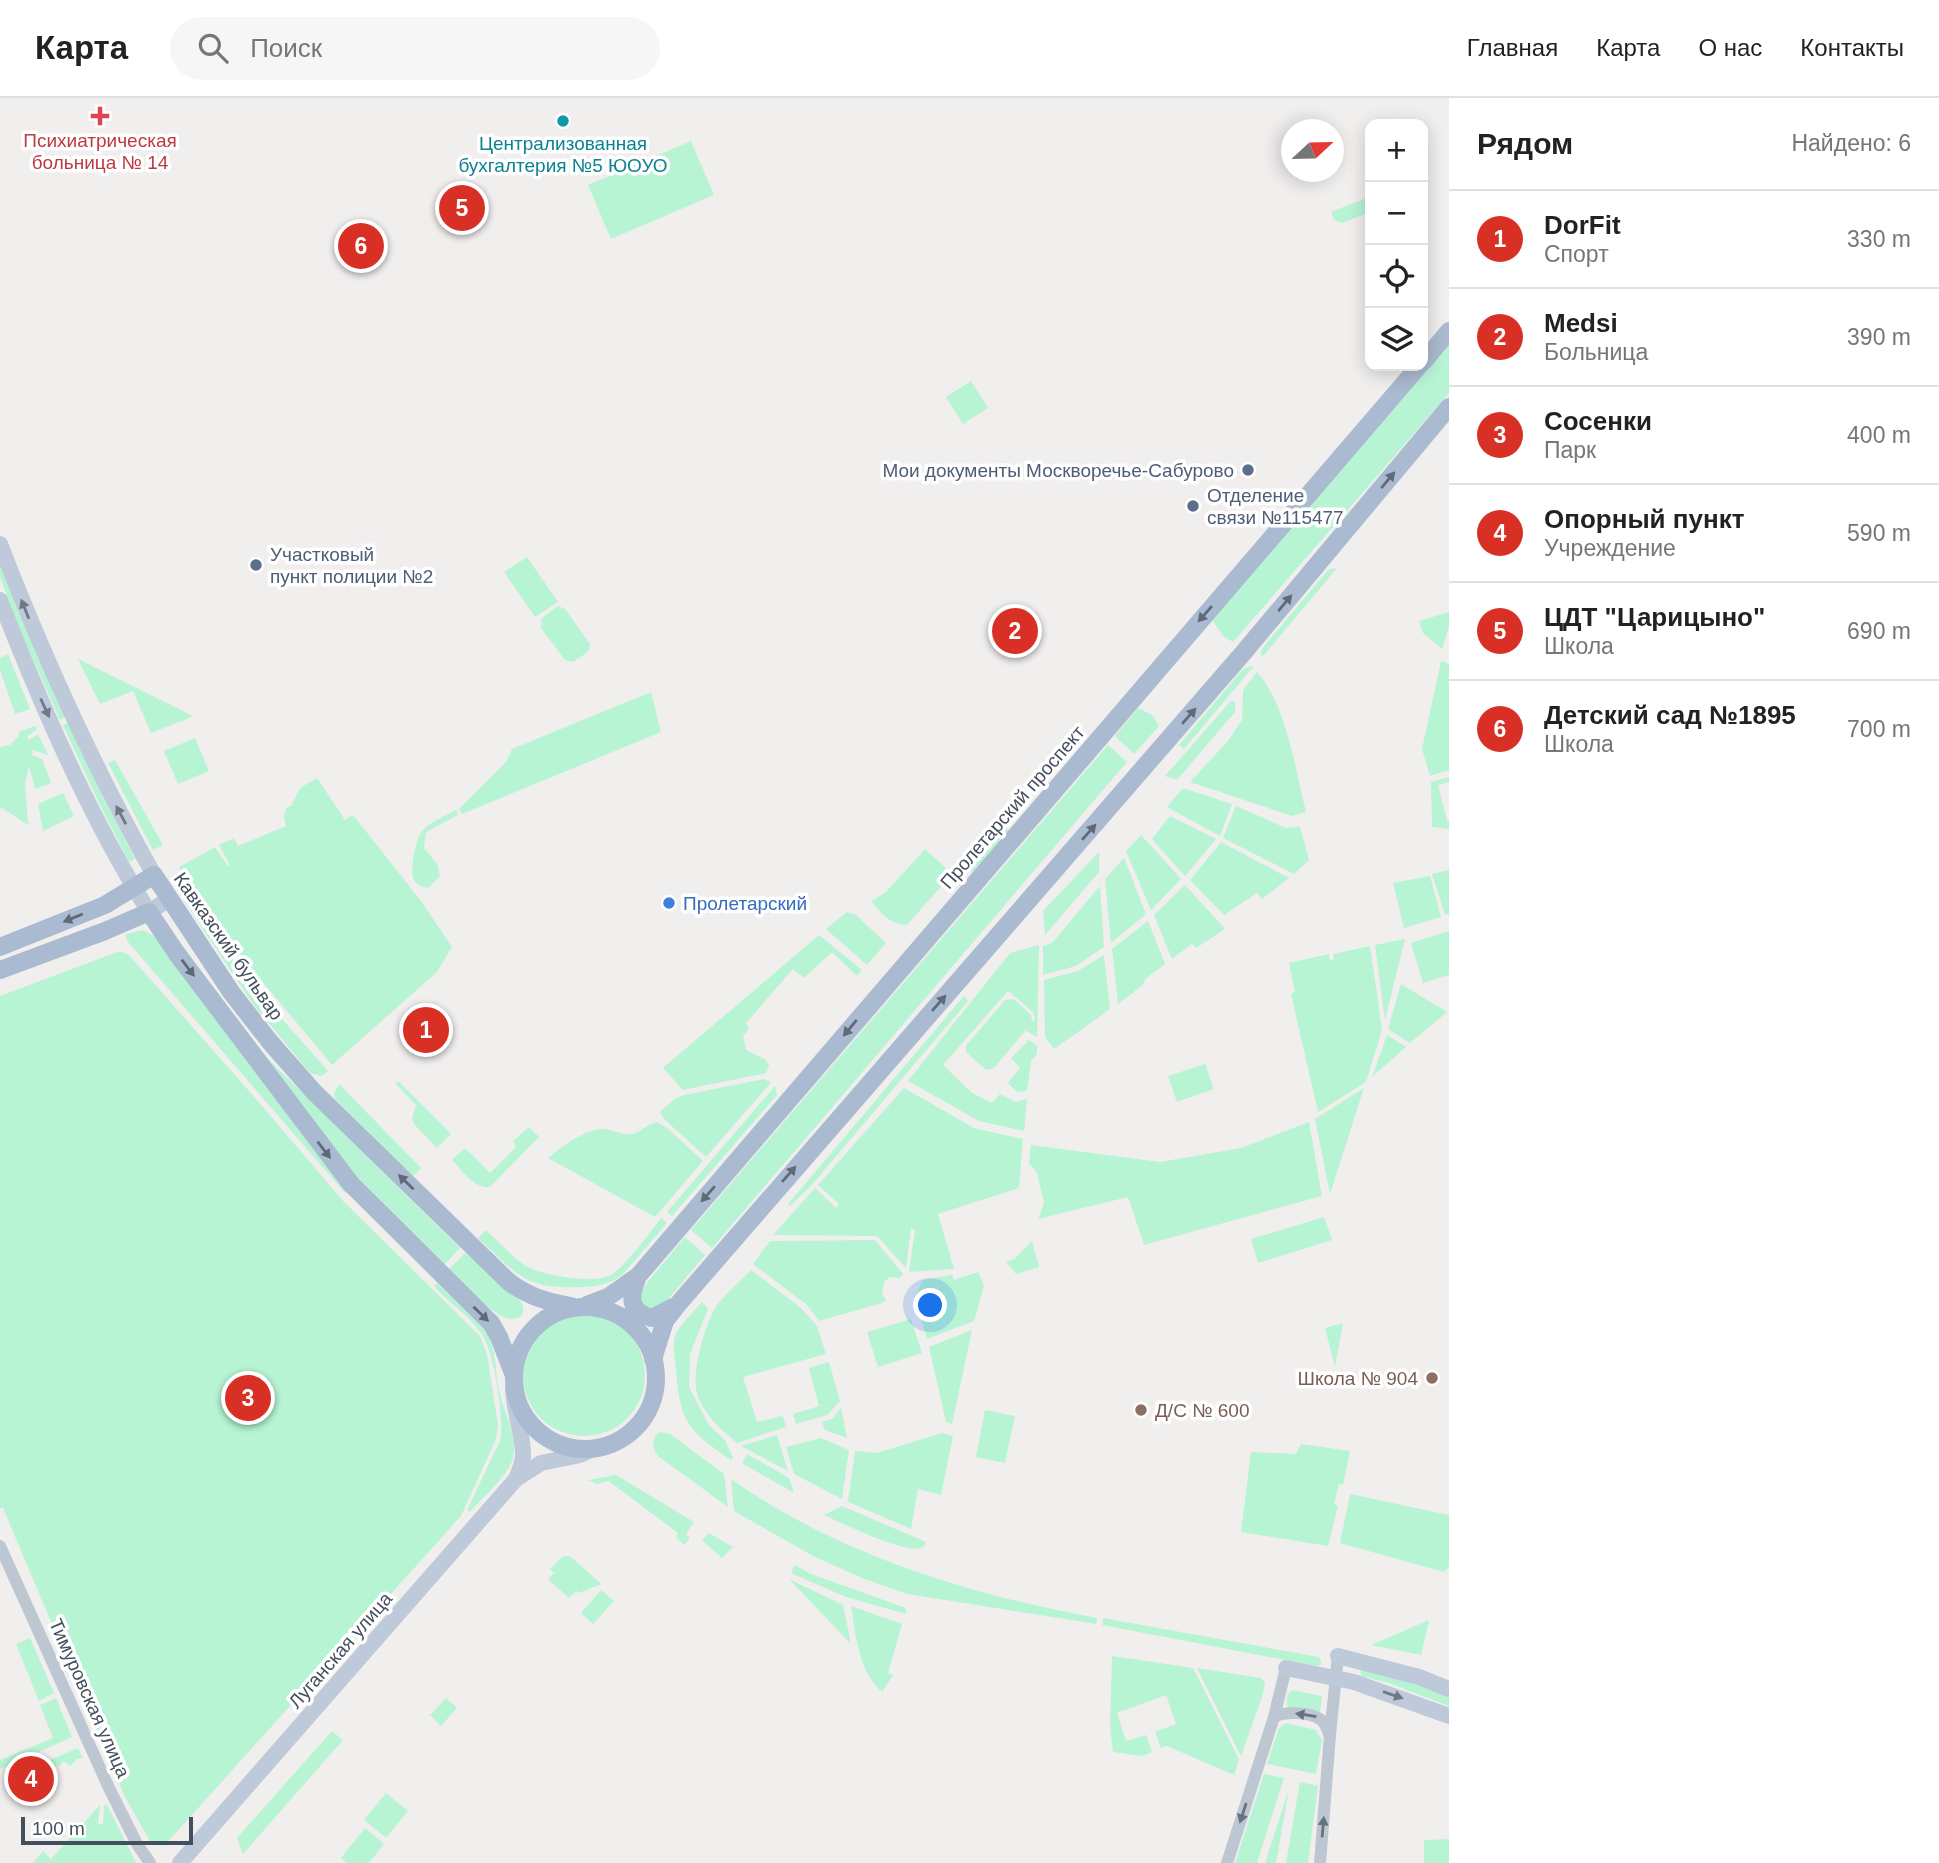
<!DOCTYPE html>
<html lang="ru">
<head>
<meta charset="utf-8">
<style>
  :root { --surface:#fff; --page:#f6f6f6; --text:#222; --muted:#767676; --line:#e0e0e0; --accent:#d93025 }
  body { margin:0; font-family:Helvetica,sans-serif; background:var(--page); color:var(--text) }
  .controls { position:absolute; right:21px; top:21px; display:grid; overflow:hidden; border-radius:14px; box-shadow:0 4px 18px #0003 }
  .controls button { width:63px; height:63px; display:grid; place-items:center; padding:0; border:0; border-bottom:2px solid var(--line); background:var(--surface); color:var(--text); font:35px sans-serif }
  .compass { position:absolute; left:1281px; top:21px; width:63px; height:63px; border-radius:50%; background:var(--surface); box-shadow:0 4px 18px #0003; rotate:68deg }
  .scale { position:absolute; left:21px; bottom:18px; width:172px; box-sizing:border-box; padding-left:7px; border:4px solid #444f5d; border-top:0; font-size:19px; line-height:24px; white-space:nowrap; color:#444f5d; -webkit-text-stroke:5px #fff; paint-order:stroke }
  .you { position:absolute; left:931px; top:1208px; width:24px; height:24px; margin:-18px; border:5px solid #fff; border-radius:50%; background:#1a73e8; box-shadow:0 0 0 10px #1a73e833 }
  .badge { display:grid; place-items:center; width:46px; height:46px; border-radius:50%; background:var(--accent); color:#fff; font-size:23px; font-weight:700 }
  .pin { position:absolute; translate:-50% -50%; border:4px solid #fff; box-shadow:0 2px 7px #0006 }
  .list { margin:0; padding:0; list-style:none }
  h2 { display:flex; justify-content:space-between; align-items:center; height:91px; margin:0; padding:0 28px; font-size:30px }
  h2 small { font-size:23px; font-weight:400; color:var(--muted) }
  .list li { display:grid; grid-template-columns:46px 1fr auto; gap:21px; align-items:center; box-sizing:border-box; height:98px; padding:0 28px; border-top:2px solid var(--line) }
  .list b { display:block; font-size:26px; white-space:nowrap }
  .list p { margin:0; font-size:23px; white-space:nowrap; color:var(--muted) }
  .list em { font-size:23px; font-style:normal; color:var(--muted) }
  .icon { flex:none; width:38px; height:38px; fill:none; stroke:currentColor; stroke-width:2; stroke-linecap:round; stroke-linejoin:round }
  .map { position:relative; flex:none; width:1449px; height:1765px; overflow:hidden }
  header { display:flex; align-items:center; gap:42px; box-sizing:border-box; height:98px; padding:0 35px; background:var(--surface); border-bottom:2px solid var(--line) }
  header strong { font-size:33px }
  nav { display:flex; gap:38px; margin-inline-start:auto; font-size:24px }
  .search { width:490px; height:63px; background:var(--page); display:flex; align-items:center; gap:18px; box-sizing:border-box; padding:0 24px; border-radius:38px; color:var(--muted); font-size:26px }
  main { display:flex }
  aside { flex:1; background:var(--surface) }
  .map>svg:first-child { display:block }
  .green { fill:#b7f4d4 }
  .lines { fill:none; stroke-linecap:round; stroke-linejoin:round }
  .street { stroke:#bdc7d2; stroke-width:12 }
  .secondary { stroke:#bec9d9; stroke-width:16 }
  .primary { stroke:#aabad0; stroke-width:18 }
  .oneway { fill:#5e6a7a }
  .oneway2 { fill:#6f7a88 }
  .oneway3 { fill:#687380 }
  .health-dot { fill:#e0444e; stroke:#fff; stroke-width:2.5 }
  .culture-dot { fill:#0f9aa8; stroke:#fff; stroke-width:2.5 }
  .service-dot { fill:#5c6f8a; stroke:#fff; stroke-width:2.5 }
  .shop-dot { fill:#3f7fe0; stroke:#fff; stroke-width:2.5 }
  .education-dot { fill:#8d6e63; stroke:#fff; stroke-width:2.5 }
  .labels { text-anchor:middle; stroke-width:7; stroke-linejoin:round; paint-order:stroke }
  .health-label { font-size:19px; fill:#be3a42; stroke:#fff }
  .culture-label { font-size:19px; fill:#0d838f; stroke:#fff }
  .service-label { font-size:19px; fill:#4e5e75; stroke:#fff; text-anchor:start }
  .street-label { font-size:19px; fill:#444f5d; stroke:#fff }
  .shop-label { font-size:19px; fill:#366cbe; stroke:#fff; text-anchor:start }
  .education-label { font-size:19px; fill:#785e54; stroke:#fff; text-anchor:end }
</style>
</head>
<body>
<header>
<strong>Карта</strong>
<div class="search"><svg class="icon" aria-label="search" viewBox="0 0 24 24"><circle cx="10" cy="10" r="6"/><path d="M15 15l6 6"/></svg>Поиск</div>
<nav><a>Главная</a><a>Карта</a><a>О нас</a><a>Контакты</a></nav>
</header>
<main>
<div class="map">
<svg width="1449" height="1765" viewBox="0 0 1449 1765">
  <rect width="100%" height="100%" fill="#f1eeee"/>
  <g class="green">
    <polygon points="691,43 714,97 611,141 588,87"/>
    <polygon points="1366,100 1370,114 1342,125 1334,122 1331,114"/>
    <polygon points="1449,247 1449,295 1233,544 1223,538 1212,522"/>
    <polygon points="971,283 988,310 963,326 946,299"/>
    <polygon points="0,458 66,619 60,622 20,532 0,479"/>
    <polygon points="527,459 558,504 535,519 504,474"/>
    <polygon points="1338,469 1263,558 1261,557 1261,552 1328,472"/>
    <polygon points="558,508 565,511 590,546 589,553 573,564 565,562 541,530 541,521"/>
    <polygon points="1449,514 1449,528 1442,551 1423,535 1419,523"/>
    <polygon points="8,556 30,611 15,616 0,572 0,560"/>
    <polygon points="78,561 191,617 192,619 151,635 133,593 100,606"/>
    <polygon points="1441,563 1449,566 1449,672 1430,678 1422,651"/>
    <polygon points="1252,568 1253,569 1184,651 1179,647 1243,571"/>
    <path d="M1257,574C1287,608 1295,671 1306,714L1292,718L1190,684L1228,643L1242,622L1243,592Z"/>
    <polygon points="651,594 661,634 462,716 459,711 506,664 512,651"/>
    <polygon points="1231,603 1235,604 1235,614 1177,682 1165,678"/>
    <polygon points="1138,610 1152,617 1159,628 1134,656 1115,638"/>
    <polygon points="69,624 105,703 135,761 129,764 99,705 63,627"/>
    <polygon points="35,628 37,631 27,639 29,642 38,636 48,657 33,652 32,657 42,661 51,685 35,691 29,668 25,685 28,727 2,710 0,711 0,649 10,647 19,638 18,634"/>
    <polygon points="195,640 209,673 178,686 164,653"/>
    <polygon points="1108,647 1127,664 712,1150 691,1132"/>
    <polygon points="115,662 163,747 153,752 108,665"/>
    <polygon points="1449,679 1449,684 1438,687 1447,722 1449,723 1449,731 1432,729 1431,684"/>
    <polygon points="317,680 345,722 353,717 421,803 452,849 437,874 332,967 214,826 179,769 215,749 228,768 230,767 219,747 234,740 238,748 286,728 284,719 286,710 291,708 300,690"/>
    <polygon points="1183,690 1232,706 1220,738 1167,709"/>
    <polygon points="63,695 74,718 43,733 38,706"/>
    <polygon points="1236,708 1286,730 1300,729 1309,762 1294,776 1223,740"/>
    <path d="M456,712L458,717L426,734L424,750L437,766L440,778L428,790C423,789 417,787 414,782C409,773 416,741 422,733C430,724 445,718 456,712Z"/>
    <polygon points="1170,718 1216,741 1185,778 1152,741"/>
    <polygon points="1002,727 1009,733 973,774 964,772"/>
    <polygon points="1141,737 1181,781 1151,812 1126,753"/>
    <polygon points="1221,744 1289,780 1262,801 1257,795 1224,817 1190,782"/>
    <path d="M925,751L952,776L907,827C889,826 882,816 871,803L885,795Z"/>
    <polygon points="1099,754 1099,774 1045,837 1043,813"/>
    <polygon points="1124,760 1146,816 1111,845 1105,781"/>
    <polygon points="1449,772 1449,816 1445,817 1432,776"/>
    <polygon points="178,775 216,838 252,887 328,973 322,978 310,975 253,906 171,783 171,779"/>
    <polygon points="1430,778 1441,819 1404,830 1393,785"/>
    <polygon points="1185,787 1225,831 1196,850 1192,846 1172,861 1154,817"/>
    <polygon points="1100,788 1104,849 1076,868 1043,877 1043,848 1052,845"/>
    <polygon points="847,814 856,817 886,845 867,867 826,831"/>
    <polygon points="1148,823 1165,866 1145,881 1144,886 1118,906 1112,851"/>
    <polygon points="167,826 258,951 460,1150 444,1167 357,1082 322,1042 218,900"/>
    <polygon points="142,832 154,838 161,846 348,1093 345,1095 128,844 125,837"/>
    <polygon points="1449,833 1449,877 1423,885 1411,845"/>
    <polygon points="819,837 862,872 857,878 832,854 804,880 793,871 746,925 749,931 743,938 746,952 766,962 769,967 766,975 683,992 663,970"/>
    <polygon points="1405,841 1385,922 1375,847"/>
    <polygon points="1039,847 1037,939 1026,933 1029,928 994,970 986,972 966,954 966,948 1005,902 1014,901 1031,917 1032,924 1035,921 1033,914 1008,893 943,967 972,995 992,1005 1000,996 1015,1004 1027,1001 1024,1033 979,1023 908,983 1010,855"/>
    <polygon points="1370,848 1382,932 1366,984 1318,1014 1291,896 1295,894 1289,865 1329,856 1330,862 1334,862 1333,856"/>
    <polygon points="120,853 129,857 256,1001 344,1104 480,1238 487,1256 498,1327 496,1341 461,1418 164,1748 151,1745 125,1699 3,1410 0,1410 0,898"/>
    <polygon points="1104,857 1110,911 1054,951 1045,939 1044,882 1078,873"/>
    <polygon points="1401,886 1447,914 1410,945 1388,931"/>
    <polygon points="964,898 968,903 810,1089 790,1108 788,1106"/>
    <polygon points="1387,937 1406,949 1372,979"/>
    <polygon points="1029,942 1037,948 1037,956 1031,963 1027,993 1017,994 1008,985 1020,970 1011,960"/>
    <polygon points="1205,966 1214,991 1177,1004 1168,978"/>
    <polygon points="764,981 771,984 769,987 706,1059 664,1021 660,1014 676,1000 684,997"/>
    <polygon points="398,983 451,1036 437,1050 414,1026 412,1020 416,1007 396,986"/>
    <polygon points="339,986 421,1070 412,1079 335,1001 334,996"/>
    <polygon points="775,988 777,997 672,1118 667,1114"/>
    <polygon points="904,990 974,1030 1023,1041 1019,1090 938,1116 954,1171 909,1174 915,1132 911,1130 906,1170 877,1138 773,1137 815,1090 836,1110 839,1106 818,1087"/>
    <polygon points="1364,990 1330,1096 1315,1021"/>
    <path d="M657,1024L667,1030L703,1063L655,1119L548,1060C562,1049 582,1033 601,1031C612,1030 621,1038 633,1036C642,1033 647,1026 657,1024Z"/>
    <polygon points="1309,1024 1322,1098 1144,1147 1128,1099 1038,1121 1044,1105 1037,1075 1029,1065 1031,1047 1160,1064 1241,1050"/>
    <path d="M529,1029L539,1039L490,1089C474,1091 462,1072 452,1062L465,1050L490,1075L516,1049L513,1043Z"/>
    <polygon points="1324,1119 1332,1142 1258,1165 1251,1141"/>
    <path d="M661,1120L667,1125L624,1175C612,1186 599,1188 583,1189C525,1192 518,1177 478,1140L486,1132C499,1144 512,1159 526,1168C543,1178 594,1186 611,1177C624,1170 651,1133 661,1120Z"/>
    <polygon points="685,1139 705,1157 658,1213 647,1214 637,1197"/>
    <polygon points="875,1142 903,1176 900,1180 890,1179 884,1184 882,1196 886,1202 882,1205 819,1223 807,1207 753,1166 770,1143"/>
    <polygon points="1032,1143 1039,1169 1016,1176 1006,1164 1014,1161"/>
    <path d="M465,1155C481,1168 507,1185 519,1201C532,1218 514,1227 498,1216C480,1204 464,1186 448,1172Z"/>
    <path d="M751,1172L801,1210L817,1228L826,1256L743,1279L757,1324L783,1318L786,1329L737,1345C721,1331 703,1316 697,1295C691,1273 706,1220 720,1203C730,1192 741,1182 751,1172Z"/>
    <polygon points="978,1174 984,1188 974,1223 927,1241 920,1215 914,1201 923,1182 952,1177 954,1182"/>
    <path d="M437,1185C452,1200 471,1214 483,1230C497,1248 495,1272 499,1292C503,1314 519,1337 513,1360C509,1377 482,1400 470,1414L467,1412L500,1343C505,1322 494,1252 481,1235C469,1218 449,1204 434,1189Z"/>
    <path d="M702,1204L708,1211L690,1256L689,1289L709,1327L725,1342L733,1360L731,1362C688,1332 680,1325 676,1271C675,1261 672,1247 675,1238C680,1226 693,1215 702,1204Z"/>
    <circle cx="584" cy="1277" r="61"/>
    <polygon points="911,1221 922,1255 878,1269 867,1234"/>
    <polygon points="1343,1225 1335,1269 1325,1230"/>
    <polygon points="972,1232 952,1326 946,1324 929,1249"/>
    <polygon points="829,1264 840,1303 827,1317 796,1326 793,1316 819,1308 809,1270"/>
    <polygon points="841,1310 847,1340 825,1332 822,1324 832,1321"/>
    <polygon points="985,1312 1015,1318 1005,1365 976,1359"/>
    <path d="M659,1334L670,1336L724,1376L728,1409L658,1358C652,1349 651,1342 659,1334Z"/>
    <polygon points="942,1335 953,1338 941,1397 918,1391 911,1431 848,1404 855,1353 877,1355"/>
    <polygon points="777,1337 788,1373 741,1348"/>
    <polygon points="821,1340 849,1352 842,1401 794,1376 786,1349"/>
    <polygon points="1301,1346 1350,1353 1343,1387 1339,1386 1334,1406 1338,1408 1328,1448 1241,1434 1251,1354 1296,1356"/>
    <polygon points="747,1356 789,1380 794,1395 742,1365"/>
    <polygon points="616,1377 694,1424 686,1436 690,1440 684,1447 676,1439 678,1435 609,1383 597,1386 588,1382"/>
    <path d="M731,1381C837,1456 970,1497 1097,1520L1096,1526L907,1496L862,1480L813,1458L734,1413Z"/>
    <polygon points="1350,1396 1449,1417 1449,1469 1444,1474 1340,1445"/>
    <path d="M842,1408L926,1444L923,1449C909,1458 841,1425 824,1417Z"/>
    <polygon points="709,1435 733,1449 722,1460 702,1442"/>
    <polygon points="567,1458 571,1459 601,1486 579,1495 576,1493 569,1500 548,1481 554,1475 550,1471 562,1459"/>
    <polygon points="795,1467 811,1476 906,1510 906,1516 846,1499 791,1475"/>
    <polygon points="789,1481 843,1507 851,1546"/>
    <polygon points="601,1492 614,1503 593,1526 581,1515"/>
    <path d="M851,1508L902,1526L888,1575L893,1577L882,1594C858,1572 856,1538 851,1508Z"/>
    <polygon points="1103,1520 1319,1559 1322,1566 1317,1568 1102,1527"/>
    <polygon points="1429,1522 1421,1557 1371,1547"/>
    <polygon points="30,1540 54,1595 39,1603 16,1546"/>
    <polygon points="1112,1558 1193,1570 1239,1662 1234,1677 1167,1648 1161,1650 1155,1634 1176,1626 1166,1597 1117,1615 1126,1643 1146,1637 1152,1654 1143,1658 1113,1654 1110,1629"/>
    <polygon points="1197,1570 1261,1580 1265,1585 1263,1596 1241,1658"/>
    <polygon points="1361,1570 1391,1578 1449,1598 1449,1608 1389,1585 1361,1578"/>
    <path d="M1292,1592L1322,1598L1320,1615L1289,1610C1285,1603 1286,1598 1292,1592Z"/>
    <polygon points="56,1600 72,1639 0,1671 0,1662 53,1640 40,1607"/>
    <polygon points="446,1600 457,1610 441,1628 430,1617"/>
    <polygon points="1286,1625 1316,1632 1322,1642 1316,1676 1267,1666 1279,1630"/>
    <polygon points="332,1633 343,1642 243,1756 237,1740"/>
    <polygon points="78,1650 83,1660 77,1661 70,1668 64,1663 58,1669 45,1664"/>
    <polygon points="1264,1676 1284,1680 1257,1765 1235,1765"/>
    <polygon points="1300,1684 1318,1688 1308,1765 1286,1765"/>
    <polygon points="1289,1691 1276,1765 1265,1765"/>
    <polygon points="386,1695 408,1713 386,1740 364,1722"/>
    <polygon points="100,1707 98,1726 103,1726 104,1707 107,1707 136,1765 33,1765 43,1753 51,1761"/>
    <polygon points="365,1730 384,1746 369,1765 347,1765 341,1760"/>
    <polygon points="1449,1741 1449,1765 1424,1765 1424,1742"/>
  </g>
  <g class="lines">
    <g class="street">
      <polyline points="0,1448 109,1690 137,1746 150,1765"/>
      <path d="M1274,1619C1286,1613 1309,1614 1320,1621C1326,1625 1327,1631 1329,1636"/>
      <polyline points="1227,1765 1274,1619 1286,1570"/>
      <polyline points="1320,1765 1330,1637 1338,1558"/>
    </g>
    <g class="secondary">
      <path d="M0,446C44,560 94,670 154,777"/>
      <path d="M0,502C42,609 88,716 149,814L169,801"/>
      <path d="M513,1290C513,1313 524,1336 523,1359C522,1366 519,1374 516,1381"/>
      <polyline points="1338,1558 1419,1579 1449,1591"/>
      <polyline points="1286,1570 1354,1584 1449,1618"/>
      <polyline points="180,1765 516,1381 541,1365 580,1357 594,1351"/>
    </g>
    <g class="primary">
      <polyline points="1423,264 1449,233"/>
      <path d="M0,849L105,807L154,777L231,894L270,944L314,994L509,1184C529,1199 548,1204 571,1208"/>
      <polyline points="0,872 105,833 149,814 177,856 351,1086 491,1225 499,1239 513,1275"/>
      <path d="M638,1178C630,1198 627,1213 652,1220L673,1209"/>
      <polyline points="587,1207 608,1199 638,1178 1419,268"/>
      <circle cx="585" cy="1280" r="71"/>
      <polyline points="653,1261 665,1223 679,1205 1244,554 1449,309"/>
    </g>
  </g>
  <defs><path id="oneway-solid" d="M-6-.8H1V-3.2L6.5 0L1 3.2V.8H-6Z" transform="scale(1.75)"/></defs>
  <g class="oneway">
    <use href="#oneway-solid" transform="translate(1388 382) rotate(-50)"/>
    <use href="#oneway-solid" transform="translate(1285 505) rotate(-50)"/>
    <use href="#oneway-solid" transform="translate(1205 516) rotate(131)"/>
    <use href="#oneway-solid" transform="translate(1189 618) rotate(-49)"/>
    <use href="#oneway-solid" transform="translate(1089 734) rotate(-49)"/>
    <use href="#oneway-solid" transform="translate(73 820) rotate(158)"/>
    <use href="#oneway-solid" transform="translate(188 870) rotate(53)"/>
    <use href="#oneway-solid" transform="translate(939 905) rotate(-49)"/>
    <use href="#oneway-solid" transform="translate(850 930) rotate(130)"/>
    <use href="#oneway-solid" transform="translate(324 1052) rotate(52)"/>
    <use href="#oneway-solid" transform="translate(789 1076) rotate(-49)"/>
    <use href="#oneway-solid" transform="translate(406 1084) rotate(-136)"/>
    <use href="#oneway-solid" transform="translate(708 1096) rotate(131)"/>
    <use href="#oneway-solid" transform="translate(481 1216) rotate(44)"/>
  </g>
  <g class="oneway2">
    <use href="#oneway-solid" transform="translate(25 511) rotate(-112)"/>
    <use href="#oneway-solid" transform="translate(45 610) rotate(65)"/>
    <use href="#oneway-solid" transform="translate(121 717) rotate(-118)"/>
    <use href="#oneway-solid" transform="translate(1393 1597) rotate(19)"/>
  </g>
  <g class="oneway3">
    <use href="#oneway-solid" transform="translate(1306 1617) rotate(-171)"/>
    <use href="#oneway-solid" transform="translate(1243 1715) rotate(108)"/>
    <use href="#oneway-solid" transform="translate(1323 1729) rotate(-85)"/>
  </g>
  <path class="health-dot" d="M96.5 7.5h7v7h7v7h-7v7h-7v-7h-7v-7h7z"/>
  <circle class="culture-dot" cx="563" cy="23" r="7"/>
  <g class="service-dot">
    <circle cx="1248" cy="372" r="7"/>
    <circle cx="1193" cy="408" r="7"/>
    <circle cx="256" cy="467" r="7"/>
  </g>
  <circle class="shop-dot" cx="669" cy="805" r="7"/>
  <g class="education-dot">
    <circle cx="1432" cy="1280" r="7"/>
    <circle cx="1141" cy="1312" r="7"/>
  </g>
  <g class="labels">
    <g class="health-label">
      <text x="100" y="49">Психиатрическая<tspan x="100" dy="22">больница № 14</tspan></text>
    </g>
    <g class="culture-label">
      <text x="563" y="52">Централизованная<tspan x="563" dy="22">бухгалтерия №5 ЮОУО</tspan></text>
    </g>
    <g class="service-label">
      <text x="1234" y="379" text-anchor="end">Мои документы Москворечье-Сабурово</text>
      <text x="1207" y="404">Отделение<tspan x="1207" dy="22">связи №115477</tspan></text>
      <text x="270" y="463">Участковый<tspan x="270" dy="22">пункт полиции №2</tspan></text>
    </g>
    <g class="street-label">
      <text transform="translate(1012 709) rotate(-49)" y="7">Пролетарский проспект</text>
      <text transform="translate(229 848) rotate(55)" y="7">Кавказский бульвар</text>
      <text transform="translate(340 1552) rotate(-49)" y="7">Луганская улица</text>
      <text transform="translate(90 1600) rotate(66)" y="7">Тимуровская улица</text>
    </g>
    <g class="shop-label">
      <text x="683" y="812">Пролетарский</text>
    </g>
    <g class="education-label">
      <text x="1418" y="1287">Школа № 904</text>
      <text x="1155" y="1319" text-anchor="start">Д/C № 600</text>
    </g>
  </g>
</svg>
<div class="controls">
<button>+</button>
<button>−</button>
<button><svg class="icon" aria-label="locate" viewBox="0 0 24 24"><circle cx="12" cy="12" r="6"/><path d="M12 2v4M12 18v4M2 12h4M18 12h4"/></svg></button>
<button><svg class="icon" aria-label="layers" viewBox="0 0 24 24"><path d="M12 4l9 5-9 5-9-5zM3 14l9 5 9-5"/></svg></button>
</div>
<svg class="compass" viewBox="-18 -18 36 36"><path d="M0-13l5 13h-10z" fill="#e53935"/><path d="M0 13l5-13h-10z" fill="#767676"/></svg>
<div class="scale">100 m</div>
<div class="you"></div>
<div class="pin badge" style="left:426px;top:932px">1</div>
<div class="pin badge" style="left:1015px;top:533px">2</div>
<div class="pin badge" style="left:248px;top:1300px">3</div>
<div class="pin badge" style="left:31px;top:1681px">4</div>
<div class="pin badge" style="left:462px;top:110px">5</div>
<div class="pin badge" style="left:361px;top:148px">6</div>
</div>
<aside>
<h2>Рядом<small>Найдено: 6</small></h2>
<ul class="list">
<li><span class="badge">1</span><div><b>DorFit</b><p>Спорт</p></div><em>330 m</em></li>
<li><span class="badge">2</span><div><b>Medsi</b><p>Больница</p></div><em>390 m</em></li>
<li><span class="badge">3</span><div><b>Сосенки</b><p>Парк</p></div><em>400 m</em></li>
<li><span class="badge">4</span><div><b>Опорный пункт</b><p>Учреждение</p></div><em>590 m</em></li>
<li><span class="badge">5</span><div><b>ЦДТ &quot;Царицыно&quot;</b><p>Школа</p></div><em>690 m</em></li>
<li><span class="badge">6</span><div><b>Детский сад №1895</b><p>Школа</p></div><em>700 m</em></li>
</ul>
</aside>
</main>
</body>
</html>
